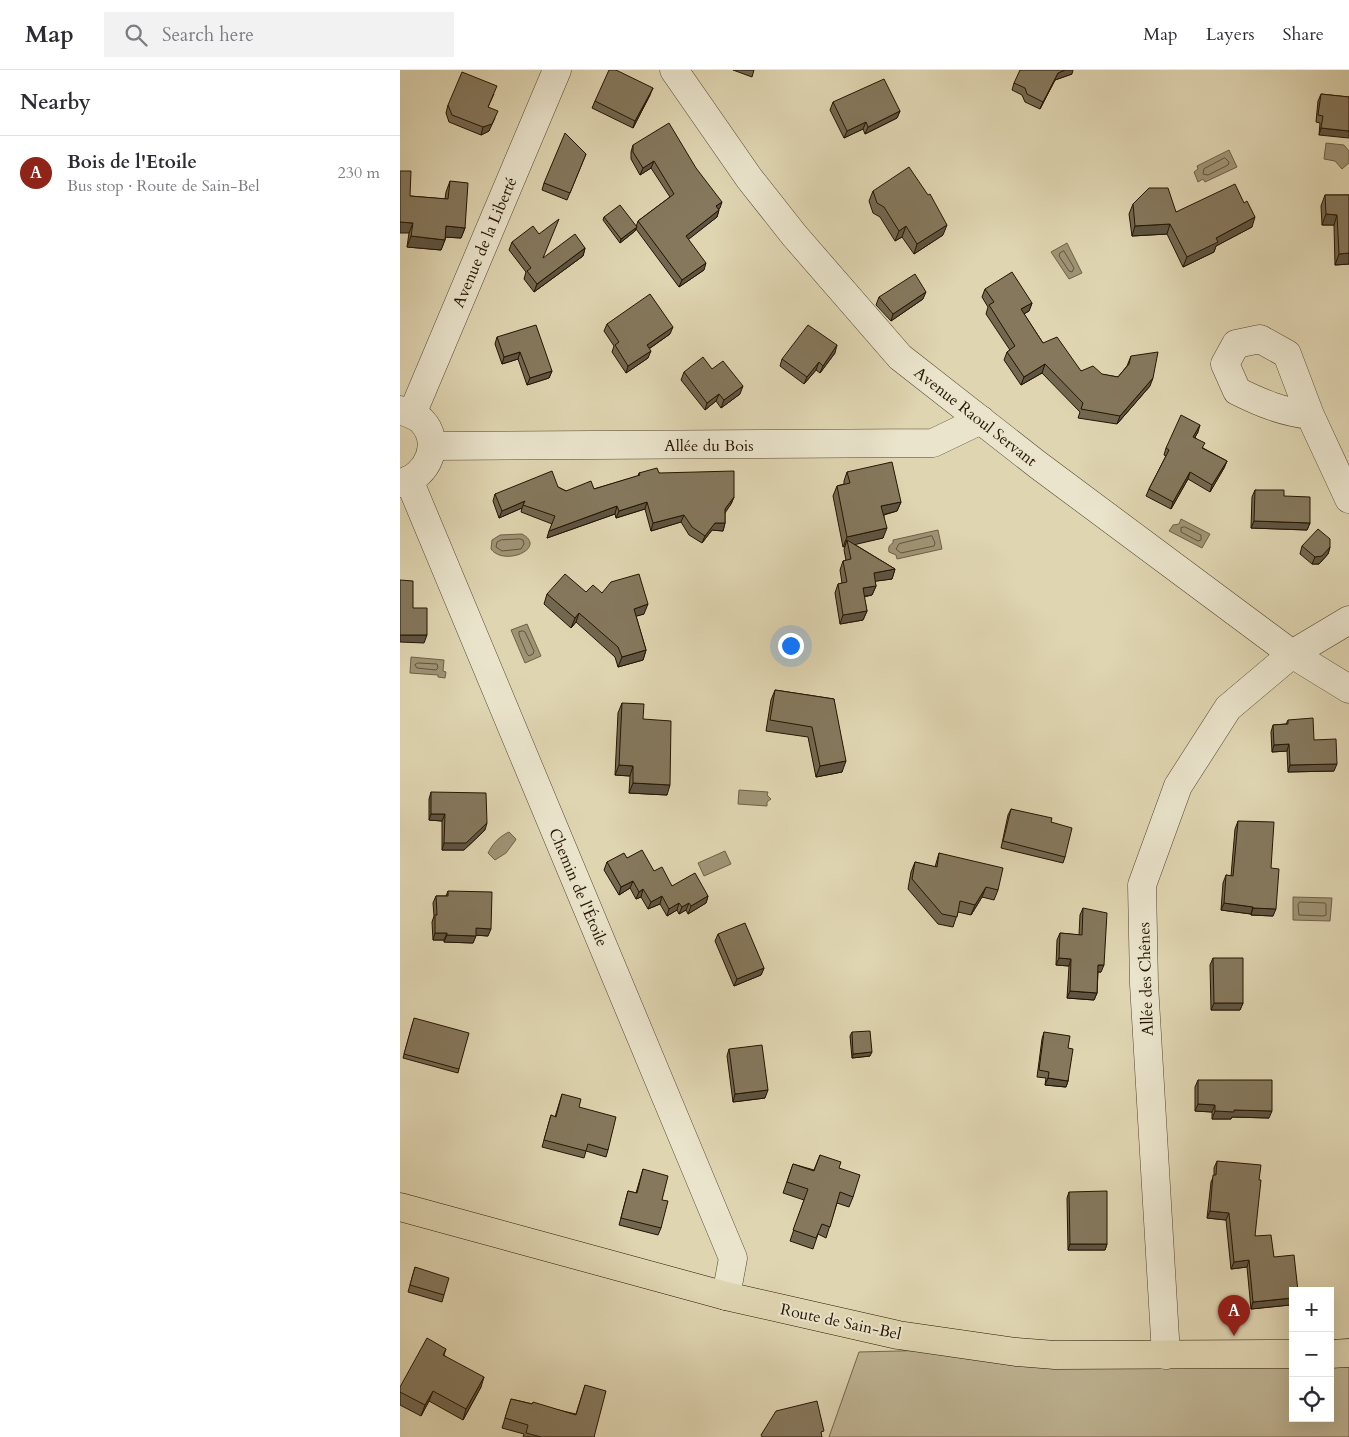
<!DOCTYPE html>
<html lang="en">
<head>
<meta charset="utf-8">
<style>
  :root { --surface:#fff; --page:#f2f2f3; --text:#2b2b33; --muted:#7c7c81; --line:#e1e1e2; --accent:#8f2418 }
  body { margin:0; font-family:Cardo,serif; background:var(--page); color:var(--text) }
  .controls { position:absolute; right:15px; bottom:15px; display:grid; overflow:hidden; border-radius:0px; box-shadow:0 5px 20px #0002 }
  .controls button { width:45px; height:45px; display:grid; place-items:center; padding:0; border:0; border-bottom:1px solid var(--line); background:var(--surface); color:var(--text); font:25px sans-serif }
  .you { position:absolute; left:390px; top:575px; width:18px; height:18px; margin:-12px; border:4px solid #fff; border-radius:50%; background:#1a73e8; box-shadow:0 0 0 8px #1a73e833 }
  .badge { display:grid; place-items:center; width:32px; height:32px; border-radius:50%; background:var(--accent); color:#fff; font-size:16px; font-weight:700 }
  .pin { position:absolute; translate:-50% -41px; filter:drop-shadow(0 1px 2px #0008) }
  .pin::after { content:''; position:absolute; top:26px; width:18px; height:15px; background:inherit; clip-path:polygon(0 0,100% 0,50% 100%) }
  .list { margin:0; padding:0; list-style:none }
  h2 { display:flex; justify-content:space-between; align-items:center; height:65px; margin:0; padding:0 20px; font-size:21px }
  h2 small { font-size:16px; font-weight:400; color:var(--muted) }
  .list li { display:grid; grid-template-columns:32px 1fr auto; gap:15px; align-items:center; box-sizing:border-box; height:75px; padding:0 20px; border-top:1px solid var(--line) }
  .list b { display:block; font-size:19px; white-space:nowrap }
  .list p { margin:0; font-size:16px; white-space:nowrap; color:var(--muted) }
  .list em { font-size:16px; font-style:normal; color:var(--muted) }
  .icon { flex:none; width:28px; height:28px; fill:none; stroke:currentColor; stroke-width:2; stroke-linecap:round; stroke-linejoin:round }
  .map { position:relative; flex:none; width:949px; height:1367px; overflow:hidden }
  header { display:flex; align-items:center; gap:30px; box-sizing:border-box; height:70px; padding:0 25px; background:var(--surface); border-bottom:1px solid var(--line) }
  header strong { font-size:24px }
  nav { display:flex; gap:28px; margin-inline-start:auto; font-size:18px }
  .search { width:350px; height:45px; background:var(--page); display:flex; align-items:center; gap:12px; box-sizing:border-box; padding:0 18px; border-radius:0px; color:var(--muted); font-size:19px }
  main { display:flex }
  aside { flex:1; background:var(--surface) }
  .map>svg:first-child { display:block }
  .green { fill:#bfb493; stroke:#72644a }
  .water { fill:#9f9375; stroke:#6e6047 }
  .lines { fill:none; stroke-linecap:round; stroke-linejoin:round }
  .shore { stroke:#62543b; stroke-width:1 }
  .minor-casing { stroke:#53442d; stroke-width:29 }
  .major-casing { stroke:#241401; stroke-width:29 }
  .minor { stroke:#eae4cc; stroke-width:28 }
  .major { stroke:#dfd5b1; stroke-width:28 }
  .wall { fill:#726750; stroke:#241401 }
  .shaded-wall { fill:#5d5441; stroke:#241401 }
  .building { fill:#85785d; stroke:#241401 }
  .labels { text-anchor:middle; stroke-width:4; stroke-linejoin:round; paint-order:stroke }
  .street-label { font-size:16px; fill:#241401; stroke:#eae4cc }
</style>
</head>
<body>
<header>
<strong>Map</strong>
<div class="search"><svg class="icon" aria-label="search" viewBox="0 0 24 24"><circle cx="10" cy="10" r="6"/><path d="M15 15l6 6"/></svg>Search here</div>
<nav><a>Map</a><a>Layers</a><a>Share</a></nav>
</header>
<main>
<aside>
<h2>Nearby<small></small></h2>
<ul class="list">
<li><span class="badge">A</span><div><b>Bois de l'Etoile</b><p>Bus stop · Route de Sain-Bel</p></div><em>230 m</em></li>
</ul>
</aside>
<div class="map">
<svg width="949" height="1367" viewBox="0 0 949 1367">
  <rect width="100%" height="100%" fill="#dfd5b1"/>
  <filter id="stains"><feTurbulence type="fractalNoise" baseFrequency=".004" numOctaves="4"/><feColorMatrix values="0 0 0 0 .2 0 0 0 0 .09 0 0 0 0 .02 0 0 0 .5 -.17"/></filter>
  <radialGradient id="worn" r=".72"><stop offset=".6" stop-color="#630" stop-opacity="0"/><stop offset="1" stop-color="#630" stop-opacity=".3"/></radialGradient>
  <polygon class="green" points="949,1269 949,1367 429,1367 459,1282 893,1271 893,1348 930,1348 930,1270"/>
  <g class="water">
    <polygon points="926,73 944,75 949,81 949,93 942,99 935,91 924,89"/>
    <polygon points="829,80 837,97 805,112 803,109 798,112 794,102 798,99 797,96"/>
    <polygon points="667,173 682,203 669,209 651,182"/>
    <polygon points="781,449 810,464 802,478 769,461 773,455 779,454"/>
    <path d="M538,460L542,479L497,489L496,485L489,482C488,478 489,475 493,473V470Z"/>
    <path d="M122,464C148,478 104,497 91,479L92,470L100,465Z"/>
    <polygon points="127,554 141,586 125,593 111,560"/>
    <polygon points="11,587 44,590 43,601 46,602 45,608 38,607 38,605 10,603"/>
    <polygon points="339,720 368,722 367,725 371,729 367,732 367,736 338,734"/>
    <path d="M109,762L116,769L115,771L106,783L95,790L88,783C93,773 100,766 109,762Z"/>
    <polygon points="325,781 331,794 304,806 298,793"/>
    <polygon points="893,827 932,828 930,851 893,850"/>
  </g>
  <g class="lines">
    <g class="shore">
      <polygon points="825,88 829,92 828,95 808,105 803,104 804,99"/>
      <polygon points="664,181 674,198 672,202 669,201 659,186 660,183"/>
      <polygon points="785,457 801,465 801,470 798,471 781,462 781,458"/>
      <polygon points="532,466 535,473 534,476 501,483 496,479 499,474"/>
      <polygon points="120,469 123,470 124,474 121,479 102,481 96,477 97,472 101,470"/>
      <polygon points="123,561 125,562 134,581 133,584 129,586 127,584 119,565 119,562"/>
      <polygon points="18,593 37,594 38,598 36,600 17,598 15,595"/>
      <polygon points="900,832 925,833 926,835 926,845 923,846 899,845 898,835"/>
    </g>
    <defs>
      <g id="minor">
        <polyline points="274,0 349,108 394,165 500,287 638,395 892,584 949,619"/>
        <path d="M0,340C7,343 15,345 21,350C43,372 28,407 0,413"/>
        <polyline points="12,344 157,0"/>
        <path d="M910,345C883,342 861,333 837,321L825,294L836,274L860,269L887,284L910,345L949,429"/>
        <polyline points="32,376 533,373 581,350"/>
        <polyline points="9,410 333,1188 326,1226"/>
        <polyline points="766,1285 744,914 742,815 778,716 828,638 892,584 949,550"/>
      </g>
      <g id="major">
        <polyline points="0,1137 326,1226 498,1265 616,1282 655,1285 893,1284"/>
        <polyline points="930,1284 949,1283"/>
      </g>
    </defs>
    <use href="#minor" class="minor-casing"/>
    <use href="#major" class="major-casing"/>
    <use href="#minor" class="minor"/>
    <use href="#major" class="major"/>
  </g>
  <g class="wall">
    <polygon points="333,0 354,0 352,7"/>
    <polygon points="672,4 655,10 640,39 625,32 622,25 612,20 614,13"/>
    <polygon points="94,24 88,37 89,61 81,65 49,52 46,43 48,35"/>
    <polygon points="921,24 949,27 919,65 920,53 916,52 918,31"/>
    <polygon points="250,25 233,58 192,38 195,31"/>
    <polygon points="433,32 500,41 497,48 465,64 463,59 444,68 430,40"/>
    <polygon points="233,75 320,138 319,139 317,147 288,169 304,200 279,217 236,159 235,161 220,173 203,150 204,147 236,157 238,151 270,127 251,98 240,105 231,89 231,82"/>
    <polygon points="186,84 167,130 142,120 144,113"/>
    <polygon points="50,111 65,158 61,168 46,167 41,180 7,177 9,163 10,126 45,129 46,122"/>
    <polygon points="473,121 543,165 514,184 502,167 495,171 480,147 473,143 469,131"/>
    <polygon points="925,125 949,125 949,194 935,195 934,155 922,155 921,136"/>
    <polygon points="844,133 852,157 816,176 814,182 783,197 767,164 732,166 729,144 733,134 776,142"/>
    <polygon points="112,172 144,188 185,178 183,186 134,222 124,209 126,202 109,180"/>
    <polygon points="585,219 632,233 629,241 624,244 643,273 681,301 718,307 727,296 731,286 750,316 717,354 678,348 680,342 642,303 621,315 604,290 607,282 610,280 586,244 588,237 582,227"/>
    <polygon points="479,227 523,229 491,251 476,235"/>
    <polygon points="207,254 270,264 249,279 248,288 226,303 212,282 214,276 204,261"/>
    <polygon points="97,267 152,301 149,308 127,315 118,289 102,294 95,274"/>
    <polygon points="435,283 420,303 416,300 404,314 380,296 382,289"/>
    <polygon points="312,299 340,324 321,338 316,331 305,340 281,310 284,302"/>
    <polygon points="798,362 795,367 803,378 827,391 824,398 810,422 788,409 771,439 746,426 749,419 766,386 764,385 766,378"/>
    <polygon points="447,402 501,432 497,441 484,445 483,468 454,474 495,499 492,509 475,511 476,516 472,525 464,527 467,541 463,550 440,554 435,523 438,514 442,513 440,500 443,491 446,490 444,480 445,476 443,477 433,426 437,416 444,414 444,411"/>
    <polygon points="239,403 259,403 334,427 331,434 325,442 325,453 323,461 312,460 302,473 289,465 281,452 251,461 245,439 216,448 215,444 147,468 152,454 121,442 122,438 99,448 93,431 95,424 158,417 166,421 194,419 238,406"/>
    <polygon points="855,420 884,426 910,453 907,460 851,458 852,427"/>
    <polygon points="902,476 930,477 928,484 919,494 912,494 900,484"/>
    <polygon points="186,522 202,523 244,544 236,546 246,580 243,590 218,597 215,587 176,552 171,558 144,534 147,524"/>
    <polygon points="375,620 434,629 442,702 416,707 408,667 366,661 371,630"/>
    <polygon points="222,633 243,649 267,725 229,723 230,706 215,705 218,643"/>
    <polygon points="888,650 914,670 934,701 888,702 887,681 872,682 871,662 873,655 886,654"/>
    <polygon points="31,722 85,760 64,780 42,780 42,751 29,750 29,729"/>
    <polygon points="611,739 651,752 665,787 663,793 601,778 608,745"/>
    <polygon points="838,751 871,798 873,846 851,845 851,844 821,840 823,813 826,805 831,806 835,759"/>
    <polygon points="539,783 598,820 594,830 582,827 571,845 558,842 553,857 538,854 508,819 511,802 515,792 535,797"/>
    <polygon points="227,788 254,801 272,816 308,826 306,833 288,844 286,840 279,844 277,840 267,846 260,834 248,839 241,827 236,829 230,818 219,825 204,800 207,792"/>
    <polygon points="48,821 88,866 76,865 73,873 44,872 44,870 33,870 32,852 34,846 33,833 36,826 46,826"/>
    <polygon points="683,838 701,902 698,902 697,923 694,930 667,928 669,896 656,895 657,870 660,863 679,865 680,845"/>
    <polygon points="318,864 364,898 361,905 334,916 315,871"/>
    <polygon points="813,888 843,933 840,940 811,940 810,895"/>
    <polygon points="13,952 59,999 58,1003 3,988"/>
    <polygon points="452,962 470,986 452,988 450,966"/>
    <polygon points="644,962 668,978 668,1011 666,1017 645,1015 646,1008 637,1007 642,969"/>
    <polygon points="329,979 365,1028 333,1032 327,986"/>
    <polygon points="798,1010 869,1048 832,1047 831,1049 812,1049 812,1042 795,1041 795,1017"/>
    <polygon points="162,1024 179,1037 208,1080 206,1087 186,1081 184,1088 142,1077 151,1045 155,1047"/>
    <polygon points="420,1085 439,1098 453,1127 449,1137 437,1133 426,1168 418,1164 413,1179 390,1171 404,1130 383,1123 393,1094 414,1100"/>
    <polygon points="817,1091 855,1166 874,1187 893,1221 893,1232 890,1235 851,1239 847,1197 831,1199 826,1150 807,1148 811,1112 814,1105 814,1098"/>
    <polygon points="243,1099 261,1158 258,1165 219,1155 228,1121 236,1123"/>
    <polygon points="669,1122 707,1174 705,1180 668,1180 667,1128"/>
    <polygon points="15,1197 44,1225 42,1232 8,1222"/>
    <polygon points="46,1279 44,1285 81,1317 63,1350 29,1331 21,1346 0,1335 0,1317"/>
    <polygon points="185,1315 194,1367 123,1367 124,1364 102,1358 111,1329 176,1344"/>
  </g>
  <g class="shaded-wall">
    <polygon points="665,0 673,0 672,4 655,10 640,39 643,32 658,3"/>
    <polygon points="253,18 250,25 233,58 235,51"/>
    <polygon points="500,41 497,48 465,64 468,57"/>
    <polygon points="95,48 89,61 81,65 83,57"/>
    <polygon points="466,52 463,59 444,68 447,61"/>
    <polygon points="921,58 949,61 949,68 919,65"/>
    <polygon points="254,91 251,98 240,105 243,98"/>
    <polygon points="322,132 320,138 313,143 316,136"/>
    <polygon points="319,140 317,147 284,173 286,166"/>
    <polygon points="926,144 937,145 934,155 922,155"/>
    <polygon points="855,147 852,157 816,176 814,182 783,197 787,187 816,168"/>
    <polygon points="0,152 13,153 9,163 0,163"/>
    <polygon points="770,154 767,164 732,166 735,156"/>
    <polygon points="547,155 543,165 514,184 517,174"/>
    <polygon points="46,156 65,158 61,168 43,167"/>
    <polygon points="506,156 502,167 495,171 499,161"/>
    <polygon points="237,157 235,161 220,173 221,169"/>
    <polygon points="11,166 45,170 41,180 7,177"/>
    <polygon points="185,178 183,186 134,222 137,214"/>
    <polygon points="949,183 949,194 935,195 939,184"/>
    <polygon points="306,193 304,200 279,217 282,210"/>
    <polygon points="526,222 523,229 491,251 493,244"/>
    <polygon points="632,233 629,241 618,247 621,239"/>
    <polygon points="273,257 270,264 244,282 247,275"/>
    <polygon points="437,275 435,283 420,303 423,296"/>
    <polygon points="251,281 248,288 226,303 228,296"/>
    <polygon points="120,282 118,289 102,294 104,287"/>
    <polygon points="419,292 416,300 404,314 407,307"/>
    <polygon points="645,294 642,303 621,315 624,307"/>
    <polygon points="152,301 149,308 127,315 130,308"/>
    <polygon points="753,308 750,316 717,354 720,346"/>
    <polygon points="343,316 340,324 321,338 324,330"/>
    <polygon points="319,324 316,331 305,340 307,333"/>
    <polygon points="800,355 798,362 791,374 793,367"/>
    <polygon points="827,391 824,398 810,422 812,415"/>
    <polygon points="790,402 788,409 771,439 773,432"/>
    <polygon points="334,427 331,434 323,446 325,439"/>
    <polygon points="125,431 122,438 99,448 102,441"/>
    <polygon points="247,432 245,439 216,448 219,441"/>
    <polygon points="501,432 497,441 478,446 481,436"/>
    <polygon points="217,436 215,444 147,468 149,461"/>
    <polygon points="284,445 281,452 251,461 253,453"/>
    <polygon points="854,451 910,453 907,460 851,458"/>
    <polygon points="315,453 325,453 323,461 312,460 302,473 305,466"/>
    <polygon points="487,458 483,468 449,476 447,470 445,476 443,477 447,467"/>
    <polygon points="930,477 928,484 919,494 912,494 915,487"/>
    <polygon points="495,499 492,509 470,512 474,503"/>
    <polygon points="476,516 472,525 459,527 463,518"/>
    <polygon points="248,534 244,544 230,548 234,539"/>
    <polygon points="467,541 463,550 440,554 443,545"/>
    <polygon points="179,543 176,552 171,558 175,548"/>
    <polygon points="0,565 27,565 24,573 0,572"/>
    <polygon points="246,580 243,590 218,597 222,587"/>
    <polygon points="889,674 887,681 872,682 874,675"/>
    <polygon points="446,691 442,702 416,707 420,696"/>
    <polygon points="937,694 934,701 888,702 890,695"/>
    <polygon points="219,695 233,696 230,706 215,705"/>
    <polygon points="233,713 270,715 267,725 229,723"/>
    <polygon points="31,744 45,744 42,751 29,750"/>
    <polygon points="87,753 85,760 64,780 42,780 44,773"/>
    <polygon points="233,811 230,818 219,825 221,817"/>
    <polygon points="586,817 582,827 571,845 575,835"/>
    <polygon points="243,819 241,827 236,829 239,822"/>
    <polygon points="262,826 260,834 248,839 251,832"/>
    <polygon points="308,826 306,833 288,844 291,836"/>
    <polygon points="279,833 277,840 267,846 269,839"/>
    <polygon points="289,833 286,840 279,844 282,837"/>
    <polygon points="824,833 853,837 851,844 821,840"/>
    <polygon points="853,838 876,839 873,846 851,845"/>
    <polygon points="76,858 91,859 88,866 73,865"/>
    <polygon points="35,863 47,863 44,870 33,870"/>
    <polygon points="47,865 76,866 73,873 44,872"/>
    <polygon points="659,888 671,889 669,896 656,895"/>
    <polygon points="698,895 704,895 701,902 696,902"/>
    <polygon points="364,898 361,905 334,916 337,909"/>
    <polygon points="670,921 697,923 694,930 667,928"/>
    <polygon points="814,933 843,933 840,940 811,940"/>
    <polygon points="472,982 470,986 452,988 453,984"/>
    <polygon points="648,1008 668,1011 666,1017 645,1015"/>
    <polygon points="368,1020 365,1028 333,1032 335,1024"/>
    <polygon points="798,1034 815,1035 812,1042 795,1041"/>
    <polygon points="834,1040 872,1041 869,1048 832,1047 831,1049 812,1049 815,1041"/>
    <polygon points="810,1141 829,1143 826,1150 807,1148"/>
    <polygon points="670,1174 707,1174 705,1180 668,1180"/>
    <polygon points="849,1190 847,1197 831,1199 834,1192"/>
    <polygon points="893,1228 893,1232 890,1235 851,1239 853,1232"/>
    <polygon points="84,1307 81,1317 63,1350 66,1339"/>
    <polygon points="33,1321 29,1331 21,1346 25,1335"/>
  </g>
  <g class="building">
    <polygon points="209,0 216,0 253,18 235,51 195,31"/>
    <polygon points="620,0 665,0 658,3 643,32 627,24 625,18 614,13"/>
    <polygon points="62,2 97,16 88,37 98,41 92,54 83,57 52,45 48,35"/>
    <polygon points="484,9 500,41 468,57 466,52 447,61 433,32"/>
    <polygon points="921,24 949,27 949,61 921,58 923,46 918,45"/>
    <polygon points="269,53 296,98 322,132 316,136 319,140 286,166 306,193 282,210 238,151 274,124 254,91 243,98 233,82 233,75"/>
    <polygon points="165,63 186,84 170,123 144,113"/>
    <polygon points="509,97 528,125 530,124 547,155 517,174 506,156 499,161 484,137 477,133 473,121"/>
    <polygon points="0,101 11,101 10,126 48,129 50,111 68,113 65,158 46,156 45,170 11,166 13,153 0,152"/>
    <polygon points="835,114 844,133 847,131 855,147 816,168 818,172 787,187 770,154 735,156 733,134 749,118 768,118 776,142"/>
    <polygon points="925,125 949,125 949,183 939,184 937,145 926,144"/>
    <polygon points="220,135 237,157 221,169 204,147"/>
    <polygon points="159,149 143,188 175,164 185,178 137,214 127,201 131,198 112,172 133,156 139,164"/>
    <polygon points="612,202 632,233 621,239 643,273 657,267 681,301 693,296 702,304 718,307 729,294 731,286 758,282 753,308 720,346 681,339 683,333 645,294 624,307 607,282 615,276 589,235 594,232 585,219"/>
    <polygon points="515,204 526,222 493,244 479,227"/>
    <polygon points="250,224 273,257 247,275 251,281 228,296 215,275 219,272 207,254"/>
    <polygon points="136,255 152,301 130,308 120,282 104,287 97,267"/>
    <polygon points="408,255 437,275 423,296 419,292 407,307 382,289"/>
    <polygon points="303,287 312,299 323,291 343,316 324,330 319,324 307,333 284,302"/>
    <polygon points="781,345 800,355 793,367 805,373 802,378 827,391 812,415 790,402 773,432 749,419 769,380 766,378"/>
    <polygon points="492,392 501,432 481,436 487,458 447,467 437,416 450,413 447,402"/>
    <polygon points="257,398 259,403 334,401 334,427 325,439 325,453 315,453 305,466 292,457 284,445 253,453 247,432 219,441 217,436 149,461 155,446 123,435 125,431 102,441 95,424 152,401 158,417 166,421 191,411 194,419 240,405 239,403"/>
    <polygon points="855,420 884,420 884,426 910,427 910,453 854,451"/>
    <polygon points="918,459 930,469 930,477 922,486 915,487 902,476"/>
    <polygon points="447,470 495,499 474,503 476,516 463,518 467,541 443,545 438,514 447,512 443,491 451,489"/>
    <polygon points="165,504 186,522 193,515 202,523 211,512 239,504 248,534 234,539 246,580 222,587 218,577 179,543 175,548 147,524"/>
    <polygon points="0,510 13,511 13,538 27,538 27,565 0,565"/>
    <polygon points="375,620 434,629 446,691 420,696 412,657 370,650"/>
    <polygon points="222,633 244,634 243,649 271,651 270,715 233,713 233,696 219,695"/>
    <polygon points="913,648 914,670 936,669 937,694 890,695 889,674 874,675 873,655 888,654 888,650"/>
    <polygon points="31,722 86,723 87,753 66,773 44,773 45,744 31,744"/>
    <polygon points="611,739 652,748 651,752 672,758 665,787 603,771"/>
    <polygon points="838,751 874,752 871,798 879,799 876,839 853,838 853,837 824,833 826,805 833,806"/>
    <polygon points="242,780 254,801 262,797 272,816 295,803 308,826 291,836 289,833 282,837 279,833 269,839 262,826 251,832 243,819 239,822 233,811 221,817 207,792 224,783 227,788"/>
    <polygon points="539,783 603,798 598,820 586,817 575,835 560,831 557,847 542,844 512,809 515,792 537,797"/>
    <polygon points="48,821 92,822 91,859 76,858 76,866 47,865 47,863 35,863 35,845 37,845 36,826 48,826"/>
    <polygon points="683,838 707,843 704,895 698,895 697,923 670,921 671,889 659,888 660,863 682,865"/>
    <polygon points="345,853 364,898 337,909 318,864"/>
    <polygon points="813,888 843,888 843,933 814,933"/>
    <polygon points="14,948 69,963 59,999 4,984"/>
    <polygon points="470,961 472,982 453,984 452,962"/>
    <polygon points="644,962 670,966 668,978 673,979 668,1011 648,1008 649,1002 639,1000"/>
    <polygon points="362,975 368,1020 335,1024 329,979"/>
    <polygon points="798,1010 872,1010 872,1041 834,1040 834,1042 815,1041 815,1035 798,1034"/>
    <polygon points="162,1024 181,1029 179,1037 216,1047 208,1080 188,1074 186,1081 144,1070 151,1045 156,1047"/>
    <polygon points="420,1085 441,1092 439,1098 460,1105 453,1127 440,1122 430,1157 422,1154 416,1168 393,1160 408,1119 387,1112 393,1094 414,1101"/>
    <polygon points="817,1091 861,1095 859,1110 861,1110 855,1166 871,1165 874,1187 894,1185 898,1221 893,1221 892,1228 853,1232 849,1190 834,1192 829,1143 810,1141 813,1105 816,1105"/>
    <polygon points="243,1099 268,1106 262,1130 268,1131 261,1158 221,1148 228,1121 237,1123"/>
    <polygon points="707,1121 707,1174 670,1174 669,1122"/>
    <polygon points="15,1197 49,1208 44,1225 10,1215"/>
    <polygon points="27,1268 46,1279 43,1285 84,1307 66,1339 33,1321 25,1335 0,1322 0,1317"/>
    <polygon points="185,1315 206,1321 194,1367 141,1367 126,1363 128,1355 105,1348 111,1329 132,1334 133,1332 176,1345"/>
    <polygon points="417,1331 424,1361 421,1362 422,1367 362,1367 361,1365 376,1341"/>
  </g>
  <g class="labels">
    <g class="street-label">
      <text transform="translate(84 172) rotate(-67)" y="6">Avenue de la Liberté</text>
      <text transform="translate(576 346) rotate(38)" y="6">Avenue Raoul Servant</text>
      <text x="309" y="381">Allée du Bois</text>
      <text transform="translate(179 817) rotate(67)" y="6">Chemin de l'Étoile</text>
      <text transform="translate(745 909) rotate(-92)" y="6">Allée des Chênes</text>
      <text transform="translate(441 1251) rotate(12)" y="6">Route de Sain-Bel</text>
    </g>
  </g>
  <rect width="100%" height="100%" filter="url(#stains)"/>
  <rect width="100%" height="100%" fill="url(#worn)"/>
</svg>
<div class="controls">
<button>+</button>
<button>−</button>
<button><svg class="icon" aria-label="locate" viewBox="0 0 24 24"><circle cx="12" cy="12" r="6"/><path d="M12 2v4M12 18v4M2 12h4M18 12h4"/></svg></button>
</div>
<div class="you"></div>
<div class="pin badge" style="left:834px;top:1266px">A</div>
</div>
</main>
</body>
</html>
